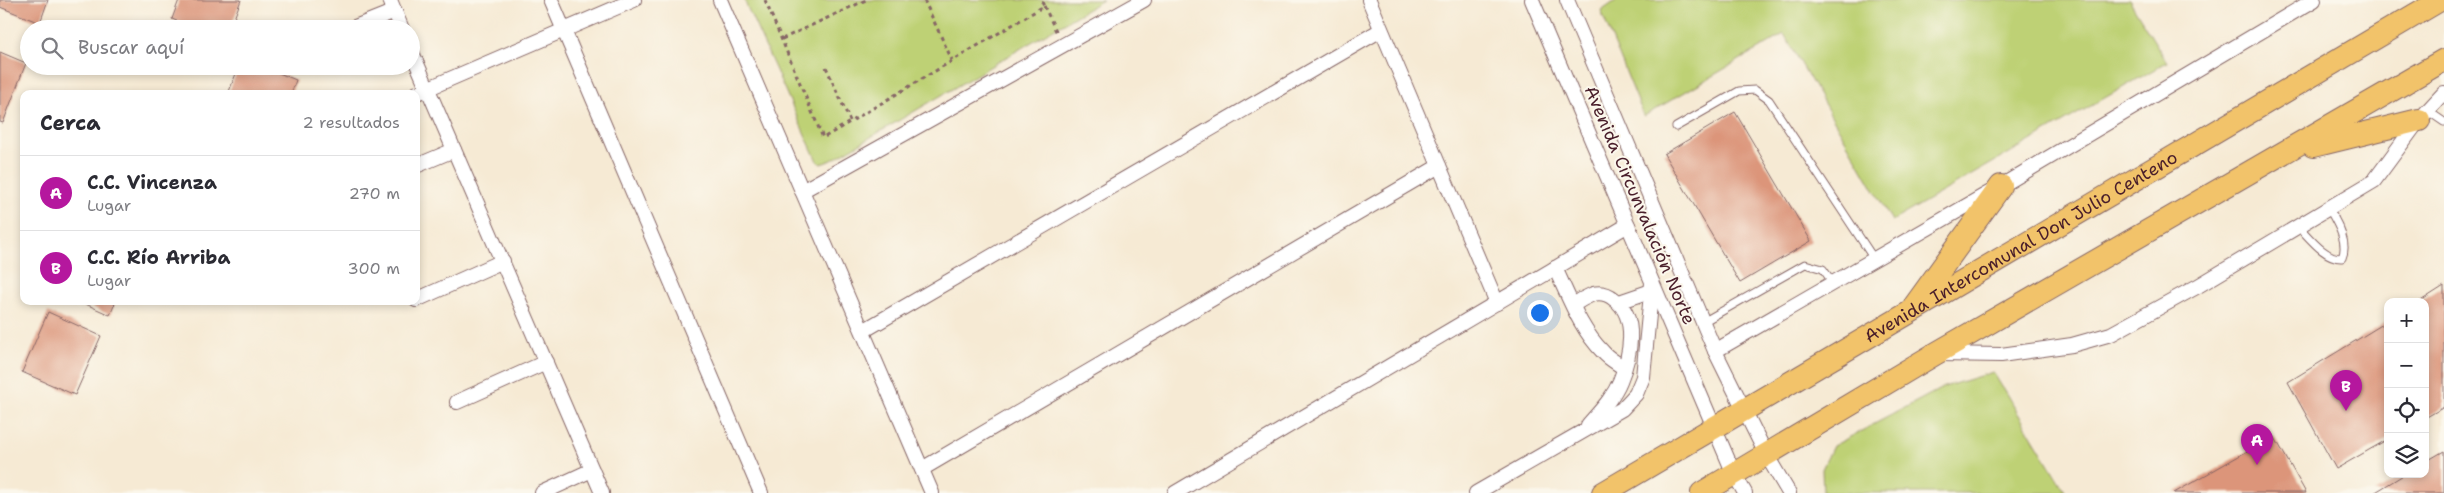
<!DOCTYPE html>
<html lang="es">
<head>
<meta charset="utf-8">
<style>
  :root { --surface:#fff; --page:#f7f7f7; --text:#2b2b33; --muted:#7c7c81; --line:#e1e1e2; --accent:#b5179e }
  body { margin:0; font-family:"Shantell Sans",sans-serif; background:var(--page); color:var(--text) }
  .controls { position:absolute; right:15px; bottom:15px; display:grid; overflow:hidden; border-radius:10px; box-shadow:0 2px 8px #0003 }
  .controls button { width:45px; height:45px; display:grid; place-items:center; padding:0; border:0; border-bottom:1px solid var(--line); background:var(--surface); color:var(--text); font:25px sans-serif }
  .you { position:absolute; left:1539px; top:312px; width:18px; height:18px; margin:-12px; border:4px solid #fff; border-radius:50%; background:#1a73e8; box-shadow:0 0 0 8px #1a73e833 }
  .badge { display:grid; place-items:center; width:32px; height:32px; border-radius:50%; background:var(--accent); color:#fff; font-size:16px; font-weight:700 }
  .pin { position:absolute; translate:-50% -41px; filter:drop-shadow(0 1px 2px #0008) }
  .pin::after { content:''; position:absolute; top:26px; width:18px; height:15px; background:inherit; clip-path:polygon(0 0,100% 0,50% 100%) }
  .list { margin:0; padding:0; list-style:none }
  h2 { display:flex; justify-content:space-between; align-items:center; height:65px; margin:0; padding:0 20px; font-size:21px }
  h2 small { font-size:16px; font-weight:400; color:var(--muted) }
  .list li { display:grid; grid-template-columns:32px 1fr auto; gap:15px; align-items:center; box-sizing:border-box; height:75px; padding:0 20px; border-top:1px solid var(--line) }
  .list b { display:block; font-size:19px; white-space:nowrap }
  .list p { margin:0; font-size:16px; white-space:nowrap; color:var(--muted) }
  .list em { font-size:16px; font-style:normal; color:var(--muted) }
  .icon { flex:none; width:28px; height:28px; fill:none; stroke:currentColor; stroke-width:2; stroke-linecap:round; stroke-linejoin:round }
  .map { position:relative; flex:none; width:2444px; height:493px; overflow:hidden }
  .search { position:absolute; background:var(--surface); box-shadow:0 2px 8px #0003; left:20px; top:20px; width:400px; height:55px; display:flex; align-items:center; gap:12px; box-sizing:border-box; padding:0 18px; border-radius:28px; color:var(--muted); font-size:19px }
  .panel { position:absolute; background:var(--surface); box-shadow:0 2px 8px #0003; left:20px; top:90px; width:400px; height:215px; border-radius:10px }
  .map>svg:first-child { display:block }
  .green { fill:#bed175; stroke:#847850 }
  .building { fill:#dc957a }
  .lines { fill:none; stroke-linecap:round; stroke-linejoin:round }
  .lane-casing { stroke:#866666; stroke-width:9 }
  .street-casing { stroke:#866666; stroke-width:16 }
  .primary-casing { stroke:#866666; stroke-width:24 }
  .path { stroke:#866666; stroke-width:3; stroke-dasharray:4 4; stroke-linecap:butt }
  .lane { stroke:#fff; stroke-width:7 }
  .street { stroke:#fff; stroke-width:14 }
  .primary { stroke:#f2c36a; stroke-width:22 }
  .labels { text-anchor:middle; stroke-width:4; stroke-linejoin:round; paint-order:stroke }
  .street-label { font-size:18px; fill:#4a1f2b; stroke:#fbf7ec }
</style>
</head>
<body>
<div class="map">
<svg width="2444" height="493" viewBox="0 0 2444 493">
  <rect width="100%" height="100%" fill="#fbf7ec"/>
  <filter id="ink" filterUnits="userSpaceOnUse"><feTurbulence type="fractalNoise" baseFrequency=".02" numOctaves="2"/><feDisplacementMap in="SourceGraphic" scale="10" xChannelSelector="R" yChannelSelector="G"/><feConvolveMatrix kernelMatrix="1 2 1 2 8 2 1 2 1" color-interpolation-filters="sRGB"/></filter>
  <filter id="wash" filterUnits="userSpaceOnUse"><feTurbulence type="fractalNoise" baseFrequency=".0096" numOctaves="4" result="noise"/><feDisplacementMap in="SourceGraphic" scale="20" xChannelSelector="R" yChannelSelector="G"/><feGaussianBlur stdDeviation="1.12" result="paint"/><feColorMatrix in="noise" values="0 0 0 0 0 0 0 0 0 0 0 0 0 0 0 0 0 1.4 0 .05"/><feComposite in="paint" operator="in"/></filter>
  <g filter="url(#wash)">
    <rect width="100%" height="100%" fill="#f6ead4"/>
    <g class="green">
      <polygon points="744,0 1103,0 832,160 821,164 817,161"/>
      <polygon points="1617,0 2129,0 2167,62 1892,221 1784,34 1644,116 1601,11"/>
      <polygon points="1993,372 2066,493 1823,493 1822,469 1833,446 1944,387"/>
    </g>
    <g id="blocks">
      <g class="building">
        <polygon points="0,0 48,0 40,23 0,7"/>
        <polygon points="179,0 241,0 230,29 196,29 172,19"/>
        <polygon points="0,52 26,63 3,123 0,122"/>
        <polygon points="239,66 262,66 296,80 291,94 228,94"/>
        <polygon points="1735,112 1811,241 1740,283 1664,154"/>
        <polygon points="2444,286 2444,407 2425,418 2425,302 2419,302"/>
        <polygon points="79,301 116,301 110,315"/>
        <polygon points="48,312 101,336 75,395 22,372"/>
        <polygon points="2388,321 2388,439 2336,469 2288,382"/>
        <polygon points="2274,436 2306,493 2174,493"/>
        <polygon points="2444,451 2444,493 2374,493 2405,474 2425,474 2425,462"/>
      </g>
    </g>
  </g>
  <g filter="url(#ink)">
    <use href="#blocks" fill-opacity="0" stroke="#866666" stroke-width="1"/>
    <g class="lines">
      <defs>
        <g id="lane">
          <polyline points="2428,111 2444,122"/>
          <polyline points="1676,127 1739,91 1755,90 1769,100 1874,259"/>
          <path d="M2298,226C2309,237 2325,259 2342,258C2349,242 2337,223 2329,209"/>
          <polyline points="1703,322 1805,264 1823,269 1833,283"/>
        </g>
        <g id="street">
          <polyline points="390,0 402,29"/>
          <polyline points="551,0 761,493"/>
          <polyline points="720,0 932,493"/>
          <polyline points="1369,0 1497,303"/>
          <polyline points="1532,0 1734,474 1745,493"/>
          <polyline points="1567,0 1715,351 1767,456 1789,493"/>
          <polyline points="350,29 395,11"/>
          <polyline points="411,50 602,493"/>
          <polyline points="415,94 634,0"/>
          <polyline points="416,166 454,150"/>
          <polyline points="802,191 1144,0"/>
          <path d="M1555,268C1569,297 1580,329 1603,352C1609,359 1617,363 1624,368"/>
          <polyline points="416,300 503,261"/>
          <polyline points="1619,302 1651,291"/>
          <path d="M1573,305C1579,301 1586,297 1593,294C1601,292 1608,294 1614,299C1639,317 1630,357 1620,381C1613,398 1600,411 1588,425"/>
          <polyline points="863,331 1381,30"/>
          <polyline points="1715,351 2001,186 2314,0"/>
          <polyline points="1939,354 2001,355 2072,345 2111,334 2198,286 2374,181 2419,120 2444,93"/>
          <polyline points="457,402 546,362"/>
          <polyline points="922,469 1439,166"/>
          <polyline points="542,493 592,470"/>
          <polyline points="1175,493 1628,225"/>
          <polyline points="1476,493 1622,409 1636,394 1643,377 1652,283"/>
        </g>
        <g id="primary">
          <polyline points="2313,146 2419,120"/>
          <polyline points="1915,305 2001,186"/>
          <path id="s1" d="M1603,493L2440,0"/>
          <polyline points="1702,493 1935,354 2444,60"/>
        </g>
      </defs>
      <use href="#lane" class="lane-casing"/>
      <use href="#street" class="street-casing"/>
      <use href="#primary" class="primary-casing"/>
      <g class="path">
        <polyline points="765,0 823,138 1044,6 1041,0"/>
        <polyline points="924,0 952,60"/>
        <polyline points="1044,6 1057,33"/>
        <polyline points="782,39 866,0"/>
        <polyline points="826,67 850,121"/>
      </g>
      <use href="#lane" class="lane"/>
      <use href="#street" class="street"/>
      <use href="#primary" class="primary"/>
    </g>
  </g>
  <g class="labels">
    <g class="street-label">
      <text transform="translate(1640 205) rotate(67)" y="6">Avenida Circunvalación Norte</text>
      <text dy="6" stroke="none"><textPath href="#s1" startOffset="485">Avenida Intercomunal Don Julio Centeno</textPath></text>
    </g>
  </g>
</svg>
<div class="controls">
<button>+</button>
<button>−</button>
<button><svg class="icon" aria-label="locate" viewBox="0 0 24 24"><circle cx="12" cy="12" r="6"/><path d="M12 2v4M12 18v4M2 12h4M18 12h4"/></svg></button>
<button><svg class="icon" aria-label="layers" viewBox="0 0 24 24"><path d="M12 4l9 5-9 5-9-5zM3 14l9 5 9-5"/></svg></button>
</div>
<div class="you"></div>
<div class="pin badge" style="left:2257px;top:465px">A</div>
<div class="pin badge" style="left:2346px;top:411px">B</div>
<div class="search"><svg class="icon" aria-label="search" viewBox="0 0 24 24"><circle cx="10" cy="10" r="6"/><path d="M15 15l6 6"/></svg>Buscar aquí</div>
<section class="panel">
<h2>Cerca<small>2 resultados</small></h2>
<ul class="list">
<li><span class="badge">A</span><div><b>C.C. Vincenza</b><p>Lugar</p></div><em>270 m</em></li>
<li><span class="badge">B</span><div><b>C.C. Río Arriba</b><p>Lugar</p></div><em>300 m</em></li>
</ul>
</section>
</div>
</body>
</html>
